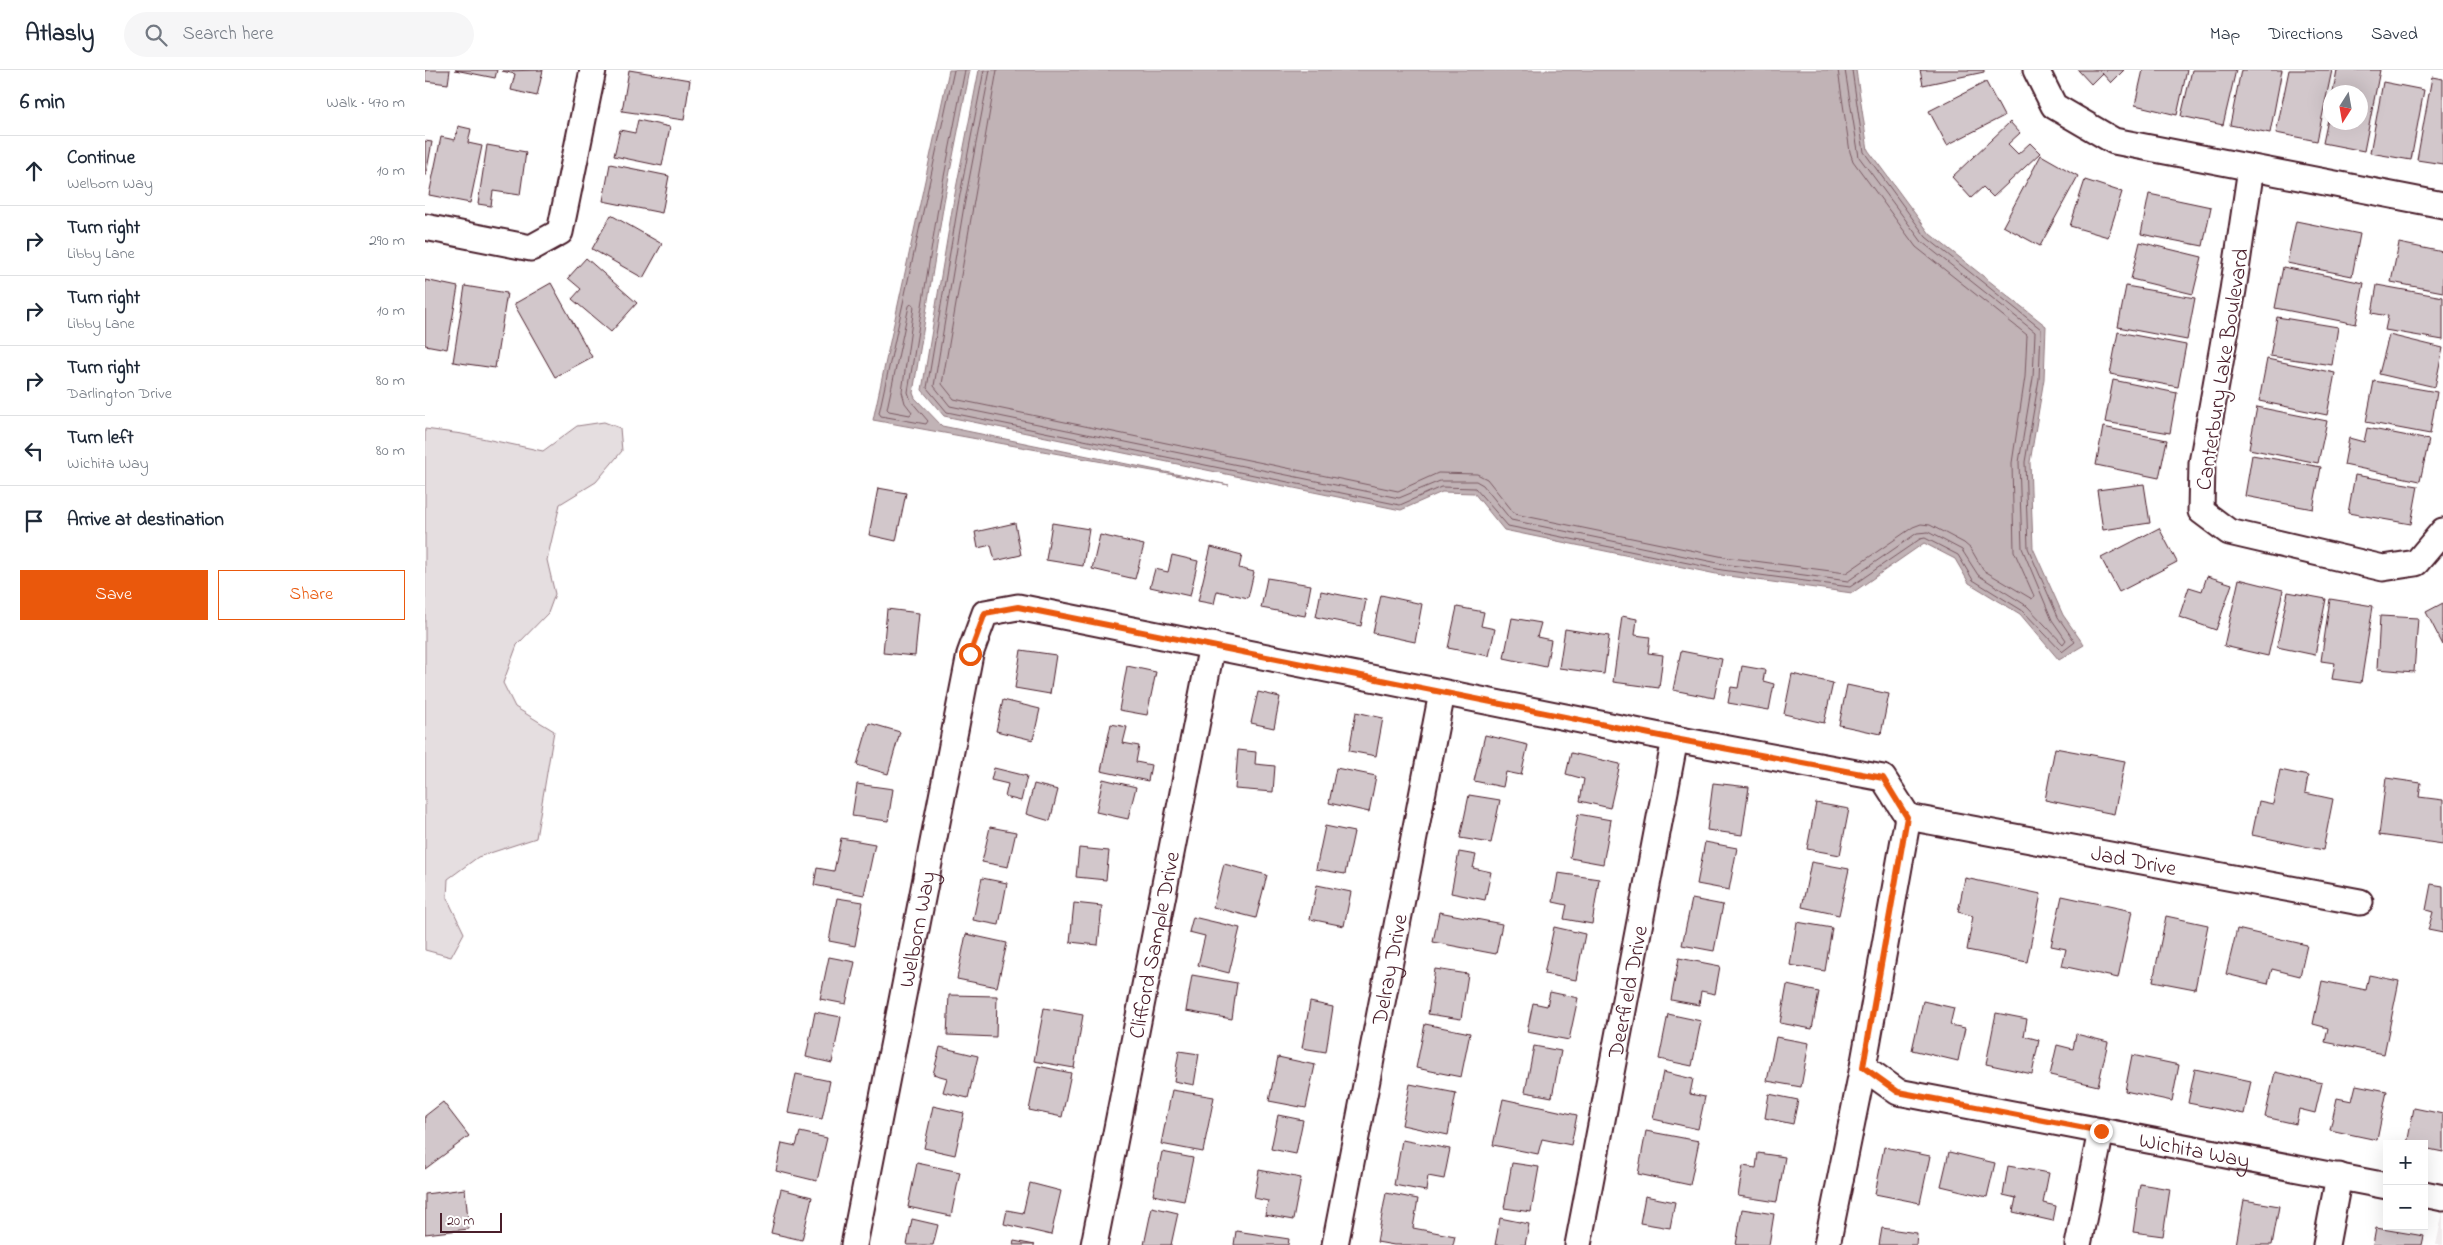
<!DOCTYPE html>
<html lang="en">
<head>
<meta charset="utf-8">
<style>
  :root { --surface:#fff; --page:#f6f6f7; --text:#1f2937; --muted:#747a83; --line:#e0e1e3; --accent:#ea580c }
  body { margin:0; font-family:"Indie Flower",sans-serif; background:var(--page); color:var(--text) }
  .controls { position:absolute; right:15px; bottom:15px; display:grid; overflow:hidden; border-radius:0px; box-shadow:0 5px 20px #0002 }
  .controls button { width:45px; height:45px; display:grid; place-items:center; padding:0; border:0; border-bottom:1px solid var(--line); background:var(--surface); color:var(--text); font:25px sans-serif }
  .compass { position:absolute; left:1898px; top:15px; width:45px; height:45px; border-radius:50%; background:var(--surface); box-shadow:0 5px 20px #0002; rotate:191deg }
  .scale { position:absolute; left:15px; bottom:12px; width:62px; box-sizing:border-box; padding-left:5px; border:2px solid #4a1f2b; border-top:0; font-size:14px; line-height:18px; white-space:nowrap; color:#4a1f2b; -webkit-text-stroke:4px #fff; paint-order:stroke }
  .stop { position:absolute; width:15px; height:15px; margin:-11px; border:4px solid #ea580c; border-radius:50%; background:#fff }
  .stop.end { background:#ea580c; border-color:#fff; box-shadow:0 1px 5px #0008 }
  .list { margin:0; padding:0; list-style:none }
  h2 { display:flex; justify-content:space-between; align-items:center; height:65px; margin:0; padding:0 20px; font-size:21px }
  h2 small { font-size:16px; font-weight:400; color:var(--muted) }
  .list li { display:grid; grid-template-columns:32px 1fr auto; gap:15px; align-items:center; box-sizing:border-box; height:70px; padding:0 20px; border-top:1px solid var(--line) }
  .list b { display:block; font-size:19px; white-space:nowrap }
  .list p { margin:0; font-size:16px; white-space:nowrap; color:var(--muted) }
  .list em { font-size:16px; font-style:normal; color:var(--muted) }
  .actions { display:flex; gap:10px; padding:15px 20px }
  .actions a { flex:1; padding:11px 0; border:1px solid var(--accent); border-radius:0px; text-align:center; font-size:18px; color:var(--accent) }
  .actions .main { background:var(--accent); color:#fff }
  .icon { flex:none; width:28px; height:28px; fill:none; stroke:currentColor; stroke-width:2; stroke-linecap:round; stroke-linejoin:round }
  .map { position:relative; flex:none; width:2018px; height:1175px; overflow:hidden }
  header { display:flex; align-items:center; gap:30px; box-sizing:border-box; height:70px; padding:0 25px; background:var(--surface); border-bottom:1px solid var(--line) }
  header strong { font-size:24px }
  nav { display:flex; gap:28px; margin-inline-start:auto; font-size:18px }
  .search { width:350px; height:45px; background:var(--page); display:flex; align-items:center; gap:12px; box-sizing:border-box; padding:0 18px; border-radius:28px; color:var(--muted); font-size:19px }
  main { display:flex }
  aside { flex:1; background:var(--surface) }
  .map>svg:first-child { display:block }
  .built { fill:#f2eeef }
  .green { fill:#e5dee0; stroke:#987e86 }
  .water { fill:#c1b3b6; stroke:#91787e }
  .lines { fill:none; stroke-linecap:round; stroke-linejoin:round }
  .shore { stroke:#7a5a63; stroke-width:1 }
  .building { fill:#d2c7cb; stroke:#4a1f2b }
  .street-casing { stroke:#4a1f2b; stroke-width:29 }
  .street { stroke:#fff; stroke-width:25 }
  .route { stroke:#ea580c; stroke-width:6 }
  .labels { text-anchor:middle; stroke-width:4; stroke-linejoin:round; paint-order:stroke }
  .street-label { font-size:22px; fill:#4a1f2b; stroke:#fff }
</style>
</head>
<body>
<header>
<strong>Atlasly</strong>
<div class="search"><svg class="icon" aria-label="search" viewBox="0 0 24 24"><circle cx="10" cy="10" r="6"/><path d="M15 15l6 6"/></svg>Search here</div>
<nav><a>Map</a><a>Directions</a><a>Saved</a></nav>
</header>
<main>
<aside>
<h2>6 min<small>Walk · 470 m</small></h2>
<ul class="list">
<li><svg class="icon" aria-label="ahead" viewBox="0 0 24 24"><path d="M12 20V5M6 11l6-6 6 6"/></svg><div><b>Continue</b><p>Welborn Way</p></div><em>10 m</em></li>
<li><svg class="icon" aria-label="right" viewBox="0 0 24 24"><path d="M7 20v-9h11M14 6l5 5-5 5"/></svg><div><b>Turn right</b><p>Libby Lane</p></div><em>290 m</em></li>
<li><svg class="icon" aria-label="right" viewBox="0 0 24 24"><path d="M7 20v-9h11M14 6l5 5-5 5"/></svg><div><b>Turn right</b><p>Libby Lane</p></div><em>10 m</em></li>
<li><svg class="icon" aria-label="right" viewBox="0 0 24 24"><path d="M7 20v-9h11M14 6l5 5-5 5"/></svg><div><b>Turn right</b><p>Darlington Drive</p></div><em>80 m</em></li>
<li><svg class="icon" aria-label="left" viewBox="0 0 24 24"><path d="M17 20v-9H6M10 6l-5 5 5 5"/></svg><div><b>Turn left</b><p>Wichita Way</p></div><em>80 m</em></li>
<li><svg class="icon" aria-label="arrive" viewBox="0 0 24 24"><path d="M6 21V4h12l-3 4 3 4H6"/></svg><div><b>Arrive at destination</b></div></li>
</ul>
<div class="actions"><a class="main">Save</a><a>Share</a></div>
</aside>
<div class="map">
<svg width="2018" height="1175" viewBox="0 0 2018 1175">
  <rect width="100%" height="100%" fill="#fff"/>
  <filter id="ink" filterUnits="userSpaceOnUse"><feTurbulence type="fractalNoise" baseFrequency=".02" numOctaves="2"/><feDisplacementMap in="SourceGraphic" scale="10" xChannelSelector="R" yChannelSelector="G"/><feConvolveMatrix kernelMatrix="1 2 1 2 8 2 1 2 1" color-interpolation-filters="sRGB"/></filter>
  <g filter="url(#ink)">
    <polygon class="built" points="2018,1141 2018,1175 2011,1175"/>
    <polygon class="green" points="179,352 195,358 197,381 171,412 135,434 122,490 130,524 123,543 92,575 78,613 90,637 129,661 111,768 53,787 23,809 22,828 39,863 26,887 0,880 0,359 37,364 118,381 152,356"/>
    <g class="water">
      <polygon points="524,0 545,0 519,132 488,323 490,328 517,356 804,415 448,350"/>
      <polygon points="554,0 1431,0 1443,80 1505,164 1621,256 1619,309 1605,392 1608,478 1638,545 1659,575 1634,590 1595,544 1544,513 1530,489 1499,473 1427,523 1296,505 1079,460 1049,423 1017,422 976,440 519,346 497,320 528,134"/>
    </g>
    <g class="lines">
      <g class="shore">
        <polyline points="529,0 454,343 456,346 501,354 503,351 486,331 483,322 514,132 540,0"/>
        <polyline points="559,0 533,135 502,318 522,342 975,435 1016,417 1050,418 1083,456 1297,500 1425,517 1495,469 1500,468 1533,485 1548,510 1598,541 1637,582 1650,572 1633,547 1603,478 1600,392 1614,309 1616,259 1501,167 1439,82 1427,0"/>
        <polyline points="565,0 539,136 509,316 525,336 974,428 1015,411 1051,411 1058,415 1086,450 1298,494 1423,511 1492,463 1503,462 1537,480 1553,505 1602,536 1638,574 1641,570 1627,550 1597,478 1594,392 1608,308 1610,262 1497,172 1434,87 1420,0"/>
        <polyline points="572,0 517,314 529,329 973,421 1013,403 1052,404 1062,409 1090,444 1299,487 1421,503 1488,457 1496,454 1505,455 1539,473 1546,479 1558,500 1607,529 1609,526 1589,481 1587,393 1600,307 1602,265 1491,177 1428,91 1425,82 1413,0"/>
        <polygon points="487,234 489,237 477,322 480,333 487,342 485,345 464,341 462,339 484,236"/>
      </g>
    </g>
    <g class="building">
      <polygon points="0,0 25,0 23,14 0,11"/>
      <polygon points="30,0 72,0 70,8"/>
      <polygon points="118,0 112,26 86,20 90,4 77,1"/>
      <polygon points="204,0 265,10 259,50 197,41"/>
      <polygon points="1495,0 1559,0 1559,2 1498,15"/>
      <polygon points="1653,0 1699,0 1686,13 1677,3 1666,14"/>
      <polygon points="1718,0 1762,0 1752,45 1710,35"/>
      <polygon points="1767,0 1811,0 1798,55 1756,46"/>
      <polygon points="1816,0 1857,0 1845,63 1805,55"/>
      <polygon points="1864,0 1907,0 1892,71 1851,63"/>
      <polygon points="1912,0 1955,0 1939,81 1898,73 1906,35 1906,52 1936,52 1936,22 1908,22"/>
      <polygon points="2007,7 2018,9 2018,94 1992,90"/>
      <polygon points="1561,12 1579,46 1522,75 1504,41"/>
      <polygon points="1958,12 1999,20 1986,90 1945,83"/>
      <polygon points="213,50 245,57 237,96 189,86 195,60 210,63"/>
      <polygon points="1585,52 1595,63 1583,74 1593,84 1605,73 1615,83 1568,127 1558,117 1546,128 1527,107"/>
      <polygon points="33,56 46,59 43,73 57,76 45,133 4,125 16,67 30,70"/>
      <polygon points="0,71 7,72 1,105 0,105"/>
      <polygon points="62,75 101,82 95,125 68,121 66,136 53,134"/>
      <polygon points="1616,85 1653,106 1615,176 1578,156"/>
      <polygon points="185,94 244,106 237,143 178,131"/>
      <polygon points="1660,110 1697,122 1683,167 1645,156"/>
      <polygon points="1724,124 1786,137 1778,176 1716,164"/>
      <polygon points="186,145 237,174 218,208 167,179"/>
      <polygon points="1871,151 1935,164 1927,206 1862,193"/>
      <polygon points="1715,172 1777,187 1768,224 1706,209"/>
      <polygon points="1974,173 2018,182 2018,222 1966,212"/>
      <polygon points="161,188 212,233 186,262 147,229 156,219 143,208"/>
      <polygon points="1858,197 1939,213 1931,254 1850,238"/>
      <polygon points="0,210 33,217 22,279 0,275"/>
      <polygon points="126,213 167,287 130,307 89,234"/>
      <polygon points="1952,215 2018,227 2018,270 1960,260 1963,246 1947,243"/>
      <polygon points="40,216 82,223 70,298 28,292"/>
      <polygon points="1701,216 1770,228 1762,270 1693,257"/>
      <polygon points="1852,247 1913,257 1907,295 1845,286"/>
      <polygon points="1693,262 1761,275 1753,317 1685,304"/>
      <polygon points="1964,265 2018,278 2010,317 1954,304"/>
      <polygon points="1842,289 1910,303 1902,345 1834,331"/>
      <polygon points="1688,310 1752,323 1745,363 1680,352"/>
      <polygon points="1949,311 2012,322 2005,364 1941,352"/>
      <polygon points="1832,337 1902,351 1893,393 1824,379"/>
      <polygon points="1678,357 1742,370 1734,408 1671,395"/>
      <polygon points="1942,358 2004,370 1995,411 1919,395 1924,368 1939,372"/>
      <polygon points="1827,385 1896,397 1888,439 1820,426"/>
      <polygon points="1930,405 1993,416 1986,454 1923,443"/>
      <polygon points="1719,414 1725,453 1678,460 1672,420"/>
      <polygon points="453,418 481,423 471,471 444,465"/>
      <polygon points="590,453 596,485 570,491 566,475 553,478 550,462"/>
      <polygon points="627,453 664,459 658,496 621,490"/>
      <polygon points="1734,458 1752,492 1694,522 1676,488"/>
      <polygon points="675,465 719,475 710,509 667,499"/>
      <polygon points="786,477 817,485 814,498 829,502 823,528 792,521 789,534 773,531"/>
      <polygon points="747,485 773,491 765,526 725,517 730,499 743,502"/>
      <polygon points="1782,506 1807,514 1791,560 1754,547 1764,517 1777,521"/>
      <polygon points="842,508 886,515 880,546 836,538"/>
      <polygon points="1814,509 1858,520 1843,586 1799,576"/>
      <polygon points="896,521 941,530 936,556 891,547"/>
      <polygon points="1863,522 1901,529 1890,585 1852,577"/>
      <polygon points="956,525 997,534 990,572 948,563"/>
      <polygon points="1905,529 1948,536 1936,613 1907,609 1910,593 1896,591"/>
      <polygon points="2018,533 2018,575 2001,542"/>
      <polygon points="1032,537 1059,542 1056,556 1070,559 1064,586 1023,578"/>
      <polygon points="462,539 494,543 490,586 458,583"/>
      <polygon points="1197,546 1212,549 1210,565 1225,567 1223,583 1238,585 1234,618 1188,612"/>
      <polygon points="1955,546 1993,548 1989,602 1952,599"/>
      <polygon points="1087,548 1116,553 1112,567 1126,570 1121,597 1079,588"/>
      <polygon points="1140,559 1184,566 1179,604 1134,598"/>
      <polygon points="596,580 631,585 625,624 590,618"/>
      <polygon points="1256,581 1297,589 1289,628 1248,620"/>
      <polygon points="702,596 731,602 722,645 694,640"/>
      <polygon points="1317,596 1340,600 1338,611 1349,614 1344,640 1303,633 1306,617 1313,618"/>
      <polygon points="1367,604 1408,613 1399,653 1359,644"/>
      <polygon points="1422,615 1464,624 1456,664 1414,655"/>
      <polygon points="833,622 855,627 849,658 826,653"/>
      <polygon points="578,630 615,639 608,670 571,661"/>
      <polygon points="931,642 958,648 951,686 924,681"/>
      <polygon points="444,653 475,662 463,704 432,695"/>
      <polygon points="686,654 702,657 698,673 714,676 711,692 726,695 723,711 676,701"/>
      <polygon points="1060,665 1103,675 1096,705 1081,702 1078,717 1049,711"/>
      <polygon points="1630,678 1700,691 1689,744 1620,730"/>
      <polygon points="813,680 831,682 830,694 850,696 848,722 810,719"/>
      <polygon points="1146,683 1195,694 1185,738 1155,731 1159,709 1141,704"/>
      <polygon points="569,698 602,706 596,731 580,727 583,714 566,710"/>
      <polygon points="911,698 951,706 944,742 904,733"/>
      <polygon points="1855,700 1883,706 1880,723 1908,729 1898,780 1827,765 1834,731 1848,734"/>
      <polygon points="1961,708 1996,713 1994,727 2018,730 2018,774 1954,765"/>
      <polygon points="678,709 711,717 703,749 671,742"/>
      <polygon points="1288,713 1324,717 1317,765 1282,760"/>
      <polygon points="432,714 468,719 463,751 427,746"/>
      <polygon points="609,714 633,720 625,751 601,744"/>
      <polygon points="1044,725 1075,730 1066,773 1035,768"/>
      <polygon points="1391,733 1424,739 1415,785 1382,779"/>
      <polygon points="1153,744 1186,750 1178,794 1145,788"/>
      <polygon points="900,756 929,762 920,804 891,799"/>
      <polygon points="565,757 591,762 583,797 557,792"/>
      <polygon points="416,768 450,774 439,825 389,815 392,798 409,801"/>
      <polygon points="1280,772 1312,778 1304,820 1272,814"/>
      <polygon points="654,778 684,781 681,810 651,807"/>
      <polygon points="1034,782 1051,785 1048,798 1066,802 1060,830 1026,823"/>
      <polygon points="1386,792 1424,799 1414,845 1377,837"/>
      <polygon points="799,794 842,805 831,848 788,837"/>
      <polygon points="1133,803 1174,809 1167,854 1139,849 1142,835 1128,832"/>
      <polygon points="557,808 582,813 574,855 548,850"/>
      <polygon points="1540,808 1616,824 1602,892 1542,880 1548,846 1533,842"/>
      <polygon points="2006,814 2018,816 2018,863 2003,860 2008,842 2001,840"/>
      <polygon points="892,815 926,822 919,856 885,849"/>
      <polygon points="1637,826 1707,841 1693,908 1637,896 1641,879 1626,876"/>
      <polygon points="412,828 438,832 430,876 404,871"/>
      <polygon points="1267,829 1298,835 1289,881 1257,875"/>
      <polygon points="649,833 677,836 673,875 645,872"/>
      <polygon points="1014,842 1077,854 1071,884 1008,872"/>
      <polygon points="1741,846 1783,855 1770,919 1728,911"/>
      <polygon points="768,847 815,858 804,903 773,895 780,866 764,862"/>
      <polygon points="1372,852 1407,858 1400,901 1365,895"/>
      <polygon points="1129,857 1160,864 1151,910 1119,904"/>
      <polygon points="1812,859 1882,875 1875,906 1847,899 1843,914 1801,904"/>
      <polygon points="541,864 582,873 572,917 532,909"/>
      <polygon points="404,887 430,892 421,934 395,929"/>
      <polygon points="1254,888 1295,896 1290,924 1276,921 1274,935 1246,930"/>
      <polygon points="1010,899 1043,904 1036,949 1003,944"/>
      <polygon points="767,905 812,913 807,949 761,941"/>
      <polygon points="1944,905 1974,911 1959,984 1900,972 1903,958 1888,954 1897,911 1941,920"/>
      <polygon points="1362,915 1394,922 1387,959 1355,953"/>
      <polygon points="1125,922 1153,928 1144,970 1102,962 1108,933 1122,936"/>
      <polygon points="524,925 572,926 571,967 522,965"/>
      <polygon points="1498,931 1529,938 1525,955 1540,958 1533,991 1487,980"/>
      <polygon points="885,932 908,937 901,982 877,978"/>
      <polygon points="619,938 658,945 649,998 609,991"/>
      <polygon points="390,942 416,947 407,993 381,987"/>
      <polygon points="1571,943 1602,949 1599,966 1614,970 1607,1004 1561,994"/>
      <polygon points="1243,944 1276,951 1267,996 1234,989"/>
      <polygon points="1000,954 1045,963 1036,1007 991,998"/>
      <polygon points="1651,964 1683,972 1673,1016 1625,1005 1632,975 1648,979"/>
      <polygon points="1351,967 1384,973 1376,1017 1342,1011"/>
      <polygon points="1109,976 1136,981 1127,1027 1100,1022"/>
      <polygon points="515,977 553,986 543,1028 518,1022 522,1008 508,1004"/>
      <polygon points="754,981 774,984 769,1015 749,1011"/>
      <polygon points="1707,985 1754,995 1747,1031 1700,1021"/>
      <polygon points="853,987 890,995 881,1038 844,1031"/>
      <polygon points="613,996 646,1003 637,1047 604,1040"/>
      <polygon points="1770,999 1826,1011 1819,1044 1763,1033"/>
      <polygon points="1238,1002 1268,1009 1265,1024 1280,1027 1273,1059 1228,1049"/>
      <polygon points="1850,1002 1897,1013 1890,1043 1874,1039 1871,1054 1840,1047"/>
      <polygon points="371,1004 405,1011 397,1049 363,1043"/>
      <polygon points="985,1014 1031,1023 1023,1065 977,1055"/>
      <polygon points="1931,1015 1962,1021 1952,1070 1905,1060 1912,1028 1927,1031"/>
      <polygon points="747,1020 789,1027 778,1082 736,1074"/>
      <polygon points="1344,1024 1373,1030 1368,1054 1340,1048"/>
      <polygon points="1078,1029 1152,1045 1146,1075 1117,1069 1113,1084 1068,1075"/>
      <polygon points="18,1032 44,1066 0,1099 0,1046"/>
      <polygon points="508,1036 539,1043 530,1085 499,1078"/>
      <polygon points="1989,1038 2018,1044 2018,1082 1999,1078 1999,1074 1982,1074"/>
      <polygon points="853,1045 878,1050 871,1084 846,1079"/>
      <polygon points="1221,1061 1274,1071 1265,1115 1213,1104"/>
      <polygon points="375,1062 402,1068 392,1111 351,1101 357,1073 371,1076"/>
      <polygon points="977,1070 1025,1079 1019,1109 1003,1106 1001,1121 969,1115"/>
      <polygon points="1459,1077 1505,1086 1495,1133 1450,1124"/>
      <polygon points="737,1082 768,1088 759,1131 728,1125"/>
      <polygon points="1524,1082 1570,1093 1562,1127 1516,1116"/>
      <polygon points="1333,1083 1360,1087 1352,1132 1313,1126 1318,1096 1331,1098"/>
      <polygon points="492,1093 535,1102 526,1146 483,1137"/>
      <polygon points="1087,1093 1114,1097 1106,1142 1079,1138"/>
      <polygon points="1583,1096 1624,1103 1618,1133 1631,1136 1628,1151 1588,1142 1591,1128 1578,1125"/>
      <polygon points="834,1100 876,1108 868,1150 840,1145 843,1131 829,1128"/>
      <polygon points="605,1113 636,1121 626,1165 579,1154 582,1140 598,1143"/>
      <polygon points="1715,1114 1745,1119 1738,1166 1708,1162"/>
      <polygon points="40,1119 44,1159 0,1164 0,1124"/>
      <polygon points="356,1119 387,1127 377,1170 346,1163"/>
      <polygon points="961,1123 993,1129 988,1158 1030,1166 1028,1175 969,1175 952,1172"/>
      <polygon points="1220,1126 1250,1132 1245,1158 1215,1153"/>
      <polygon points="1819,1130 1854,1136 1847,1175 1811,1175"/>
      <polygon points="727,1137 753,1143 746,1175 719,1175"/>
      <polygon points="1317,1139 1349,1144 1344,1175 1311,1175"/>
      <polygon points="1075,1148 1104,1154 1100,1175 1070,1175"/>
      <polygon points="487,1149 513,1155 508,1175 482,1175"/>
      <polygon points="1457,1158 1492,1163 1491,1175 1454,1175"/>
      <polygon points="1951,1158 1999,1166 1997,1175 1948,1175"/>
      <polygon points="811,1161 864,1169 863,1175 809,1175"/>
      <polygon points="589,1171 610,1175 588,1175"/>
    </g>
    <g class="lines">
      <defs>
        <g id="street">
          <polyline points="1611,0 1629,36 1689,71 2018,135"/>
          <polyline points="1826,98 1808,220 1777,393 1776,441 1804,462 1958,498 1991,493 2018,461"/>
          <polyline points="0,157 106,178 135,162 168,0"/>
          <path id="s1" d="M1483,747L1935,832"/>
          <path id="s2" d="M1438,997L1473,1022L1962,1116"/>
          <polyline points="1999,1124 2018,1128"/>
          <path id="s3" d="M429,1175L545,584L560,543L593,537L1250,669L1458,708L1483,747"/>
          <path id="s4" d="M669,1175L787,575"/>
          <path id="s5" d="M910,1175L1017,623"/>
          <path id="s6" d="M1153,1175L1250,669"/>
          <polyline points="1402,1175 1438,997 1483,747"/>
          <polyline points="1653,1175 1676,1061"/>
          <polyline points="1901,1175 1914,1106"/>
        </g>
      </defs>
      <use href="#street" class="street-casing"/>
      <use href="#street" class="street"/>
    </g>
  </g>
  <g class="lines" filter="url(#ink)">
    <polyline class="route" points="545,584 560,543 593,537 1250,669 1458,708 1482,747 1438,997 1473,1022 1676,1061"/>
  </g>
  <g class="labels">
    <g class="street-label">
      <text transform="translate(1796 299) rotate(-81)" y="8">Canterbury Lake Boulevard</text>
      <text dy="8" stroke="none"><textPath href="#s1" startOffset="230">Jad Drive</textPath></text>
      <text dy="8" stroke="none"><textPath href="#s3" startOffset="322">Welborn Way</textPath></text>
      <text dy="8" stroke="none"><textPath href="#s4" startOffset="306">Clifford Sample Drive</textPath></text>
      <text dy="8" stroke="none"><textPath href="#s5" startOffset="281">Delray Drive</textPath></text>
      <text dy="8" stroke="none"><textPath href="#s6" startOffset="258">Deerfield Drive</textPath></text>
      <text dy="8" stroke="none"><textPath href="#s2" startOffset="345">Wichita Way</textPath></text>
    </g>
  </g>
</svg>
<div class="controls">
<button>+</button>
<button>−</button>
</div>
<svg class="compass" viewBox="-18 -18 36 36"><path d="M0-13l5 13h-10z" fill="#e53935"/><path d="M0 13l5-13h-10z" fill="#747a83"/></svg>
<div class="scale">20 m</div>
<div class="stop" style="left:545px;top:584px"></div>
<div class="stop end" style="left:1676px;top:1061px"></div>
</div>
</main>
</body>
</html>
